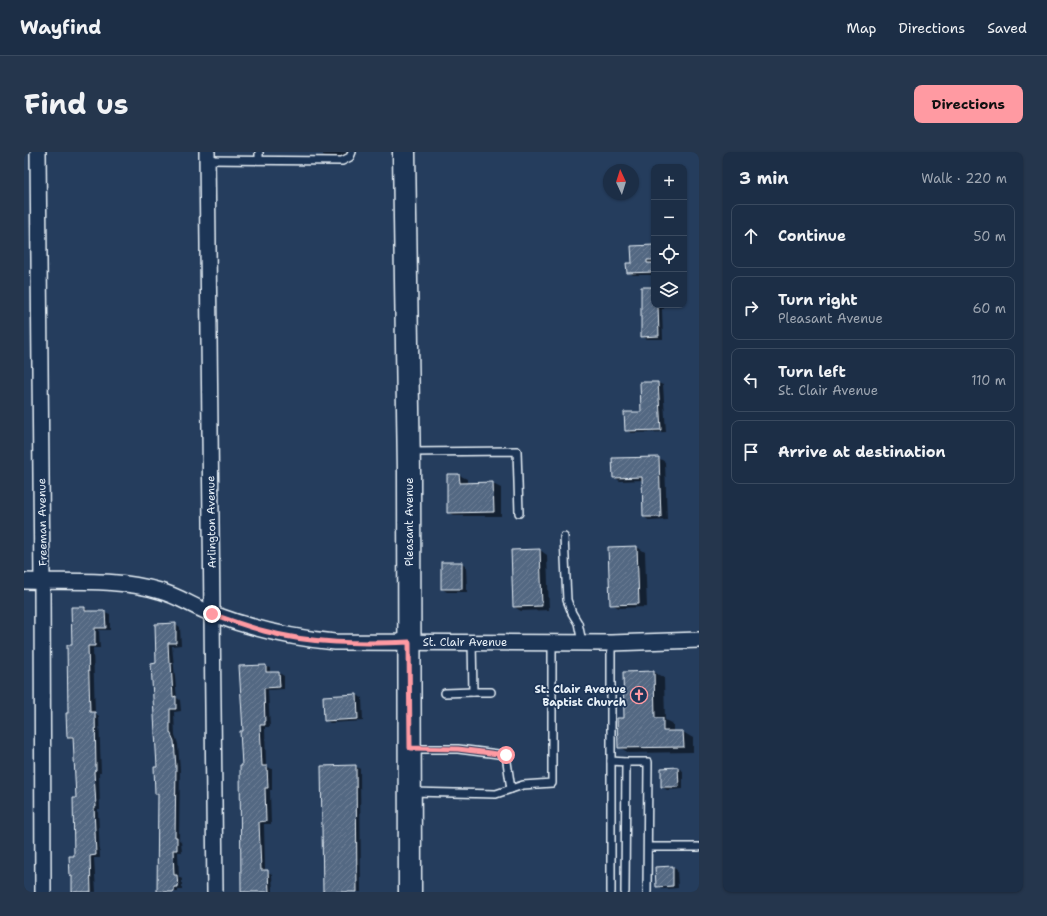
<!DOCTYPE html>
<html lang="en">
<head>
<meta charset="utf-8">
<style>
  :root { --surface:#1c2e46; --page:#25364d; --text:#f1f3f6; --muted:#a0a8b3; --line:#3a4a5f; --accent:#ff9aa2 }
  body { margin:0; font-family:"Shantell Sans",sans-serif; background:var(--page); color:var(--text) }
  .controls { position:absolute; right:12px; top:12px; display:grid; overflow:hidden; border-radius:8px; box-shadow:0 1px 3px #0004 }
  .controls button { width:36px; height:36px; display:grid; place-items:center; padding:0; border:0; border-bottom:1px solid var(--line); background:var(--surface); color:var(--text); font:20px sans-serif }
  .compass { position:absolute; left:579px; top:12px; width:36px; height:36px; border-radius:50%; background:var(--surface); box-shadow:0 1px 3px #0004; rotate:356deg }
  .stop { position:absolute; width:12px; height:12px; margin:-9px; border:3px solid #ff9aa2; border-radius:50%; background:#fff }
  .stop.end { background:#ff9aa2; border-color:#fff; box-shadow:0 1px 4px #0008 }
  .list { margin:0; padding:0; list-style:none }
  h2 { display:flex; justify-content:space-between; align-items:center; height:52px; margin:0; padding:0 16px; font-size:17px }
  h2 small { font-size:13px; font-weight:400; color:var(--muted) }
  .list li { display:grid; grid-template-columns:26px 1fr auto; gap:12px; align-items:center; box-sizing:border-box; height:64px; margin:0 8px 8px; padding:0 8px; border:1px solid var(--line); border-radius:8px }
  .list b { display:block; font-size:15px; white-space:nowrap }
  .list p { margin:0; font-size:13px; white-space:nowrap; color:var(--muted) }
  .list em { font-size:13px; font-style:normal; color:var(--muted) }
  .icon { flex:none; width:22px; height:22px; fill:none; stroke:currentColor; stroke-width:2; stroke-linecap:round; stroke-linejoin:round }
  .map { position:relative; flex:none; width:675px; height:740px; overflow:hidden; border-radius:8px }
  header { display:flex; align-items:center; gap:24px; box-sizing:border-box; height:56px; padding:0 20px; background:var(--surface); border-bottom:1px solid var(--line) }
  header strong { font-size:19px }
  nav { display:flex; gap:22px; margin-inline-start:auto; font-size:14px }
  .intro { display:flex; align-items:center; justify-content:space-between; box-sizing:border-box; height:96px; padding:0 24px }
  h1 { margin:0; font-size:28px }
  .button { padding:10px 18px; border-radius:8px; background:var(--accent); color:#111; font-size:14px; font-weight:700 }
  main { display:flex; gap:24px; padding:0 24px }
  aside { flex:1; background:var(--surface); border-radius:8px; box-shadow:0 1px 3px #0004 }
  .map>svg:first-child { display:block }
  .shadow { fill:#0007 }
  .building { fill:url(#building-hatch); stroke:#e8f1f8 }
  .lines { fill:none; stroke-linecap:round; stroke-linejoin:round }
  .service-casing { stroke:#e8f1f8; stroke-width:10 }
  .minor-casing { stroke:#e8f1f8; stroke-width:18 }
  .primary-casing { stroke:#e8f1f8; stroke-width:25 }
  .service { stroke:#1d3557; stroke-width:7 }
  .minor { stroke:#1d3557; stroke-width:15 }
  .primary { stroke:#1d3557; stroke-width:22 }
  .route { stroke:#ff9aa2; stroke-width:5 }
  .labels { text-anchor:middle; stroke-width:3.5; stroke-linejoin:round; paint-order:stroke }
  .street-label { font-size:11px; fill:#e8f1f8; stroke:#1d3557 }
  .poi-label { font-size:11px; font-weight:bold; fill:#e8f1f8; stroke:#1d3557; text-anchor:end }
</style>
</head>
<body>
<header>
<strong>Wayfind</strong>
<nav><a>Map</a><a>Directions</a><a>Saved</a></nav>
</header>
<div class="intro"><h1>Find us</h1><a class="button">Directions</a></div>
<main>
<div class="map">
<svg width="675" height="740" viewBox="0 0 675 740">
  <defs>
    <pattern id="building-hatch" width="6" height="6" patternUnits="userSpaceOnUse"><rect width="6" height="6" fill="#536782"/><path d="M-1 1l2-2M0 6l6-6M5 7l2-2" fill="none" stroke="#6c7d94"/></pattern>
  </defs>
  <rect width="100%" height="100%" fill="#253d5d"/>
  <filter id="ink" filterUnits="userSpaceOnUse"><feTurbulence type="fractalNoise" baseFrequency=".025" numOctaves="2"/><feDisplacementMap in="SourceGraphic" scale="8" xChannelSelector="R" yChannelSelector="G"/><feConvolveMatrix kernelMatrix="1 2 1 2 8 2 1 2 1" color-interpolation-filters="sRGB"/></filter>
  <g filter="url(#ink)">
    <g class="shadow">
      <polygon points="299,0 324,0 324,8 310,8 299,3"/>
      <polygon points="630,94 630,123 609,123 604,120 609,112"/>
      <polygon points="630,136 630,153 640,153 640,157 638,157 639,187 623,187 618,184"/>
      <polygon points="634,231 639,233 642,280 607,281 602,278 618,260"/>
      <polygon points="635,306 641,310 643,368 626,369 620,365 619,328 596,329 590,325"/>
      <polygon points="424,323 435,323 443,327 443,332 469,332 477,336 477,364 432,364 424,360"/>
      <polygon points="613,395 621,400 623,455 595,456 587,452 585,396"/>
      <polygon points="516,398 523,403 525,458 497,459 490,455"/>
      <polygon points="438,411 442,414 443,440 423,440 418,437"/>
      <polygon points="61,456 66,460 81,460 86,462 86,478 75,478 76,496 69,496 71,561 75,564 77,621 75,621 76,657 74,657 76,706 70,706 72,740 49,740 46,705 51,705 50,647 53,647 50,588 44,585 50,494"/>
      <polygon points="152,472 156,475 157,493 148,494 153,546 156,548 157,559 150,560 151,583 154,592 156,618 155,688 157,689 158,700 154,700 155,725 158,727 158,738 154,738 154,740 134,740 133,687 136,687 135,643 132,642 134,616 133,512"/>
      <polygon points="241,514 246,516 246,521 255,521 260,524 260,537 244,538 246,575 241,575 242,614 248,617 248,638 246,638 247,672 240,672 241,719 248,722 249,740 218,740 216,687 218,687 220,580"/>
      <polygon points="630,520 640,526 641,568 649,572 649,580 659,580 669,586 669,600 605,601 595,595 601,567"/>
      <polygon points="333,543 338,546 339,569 306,571 301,568"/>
      <polygon points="331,614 336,617 337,740 301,740"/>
      <polygon points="654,616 659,619 659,637 643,638 638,635"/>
      <polygon points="648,715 653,718 654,736 638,737 633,734"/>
    </g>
    <g class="building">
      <polygon points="630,93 630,108 623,108 623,111 630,111 630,120 603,121 602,111 608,111 607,94"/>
      <polygon points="617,135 630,135 630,153 634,153 635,184 617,185"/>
      <polygon points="616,230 634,230 637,278 601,279 600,260 617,260"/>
      <polygon points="635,305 637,365 619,365 618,325 589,326 588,306"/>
      <polygon points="423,322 435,322 436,331 469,330 470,360 423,361"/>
      <polygon points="613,394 615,452 586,453 584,395"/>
      <polygon points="516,397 518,454 489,455 487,398"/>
      <rect x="417" y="410" width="21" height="27"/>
      <polygon points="47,455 61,455 61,459 81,459 82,476 71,476 71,494 64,494 66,560 71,560 72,618 70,619 72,655 70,655 72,703 66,704 67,740 48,740 48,724 46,724 45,704 50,704 49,646 52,646 49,585 43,585 42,561 44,561 43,493 48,493"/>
      <polygon points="152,471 152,491 144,491 145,511 147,511 149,545 152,544 152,557 146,557 146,580 150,589 152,615 151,685 153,685 153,698 149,698 150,723 153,723 154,735 150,735 150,740 133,740 134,642 131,642 130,615 133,615 127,512 132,511 131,472"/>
      <polygon points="242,513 242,520 255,520 256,535 240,536 241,573 236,573 238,614 243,614 244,636 241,636 242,669 235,670 237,718 244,718 245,740 217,740 216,614 218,614 216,579 219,579 215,514"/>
      <polygon points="630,519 631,566 639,566 639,579 659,579 660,595 594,596 593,566 600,566 599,520"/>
      <polygon points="333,542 334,567 300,569 299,544"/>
      <polygon points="332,613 333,740 299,740 297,614"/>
      <polygon points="654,615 655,635 637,635 637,616"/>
      <polygon points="649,714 649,734 632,735 631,715"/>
    </g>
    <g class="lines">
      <defs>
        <g id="service">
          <polyline points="235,0 235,8"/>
          <polyline points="183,8 318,9 326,5 328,0"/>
          <polyline points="387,300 493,299 495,361"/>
          <polyline points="540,385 543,448 548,461 554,471 558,490"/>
          <polyline points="448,490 449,540 467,540"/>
          <polyline points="587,491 587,740"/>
          <polyline points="421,541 449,540"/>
          <polyline points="387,597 434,597 482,603 487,637"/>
          <polyline points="587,609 602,610"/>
          <polyline points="388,640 472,642 499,633 528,631 528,490"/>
          <polyline points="624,695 675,695"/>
          <polyline points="601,740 602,610 624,610 623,740"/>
        </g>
        <g id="minor">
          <polyline points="14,0 18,430 19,740"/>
          <polyline points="183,0 191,740"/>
          <path d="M0,429C46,430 92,426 136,439C155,444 171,456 189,462C229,477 268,486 311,490L587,491L675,488"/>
        </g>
        <polyline id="primary" points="380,0 385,320 386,740"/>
      </defs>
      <use href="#service" class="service-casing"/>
      <use href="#minor" class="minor-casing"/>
      <use href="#primary" class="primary-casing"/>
      <use href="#service" class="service"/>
      <use href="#minor" class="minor"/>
      <use href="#primary" class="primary"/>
    </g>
  </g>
  <g class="lines" filter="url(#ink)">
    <path class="route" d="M188,462C205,468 222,474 240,479C287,492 337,492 385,490L386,596L434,597L482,603"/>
  </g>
  <defs>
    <symbol id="church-ring" viewBox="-11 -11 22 22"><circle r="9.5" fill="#1d3557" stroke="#ff9aa2" stroke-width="1.5"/><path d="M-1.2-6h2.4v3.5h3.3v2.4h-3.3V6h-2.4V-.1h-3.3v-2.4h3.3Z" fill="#ff9aa2"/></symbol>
  </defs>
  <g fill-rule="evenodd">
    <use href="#church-ring" x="605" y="533" width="20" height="20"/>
  </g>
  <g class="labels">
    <g class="street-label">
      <text transform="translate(18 370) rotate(-91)" y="4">Freeman Avenue</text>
      <text transform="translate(187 370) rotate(-91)" y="4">Arlington Avenue</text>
      <text transform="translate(385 370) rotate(-90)" y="4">Pleasant Avenue</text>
      <text x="441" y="494">St. Clair Avenue</text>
    </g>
    <g class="poi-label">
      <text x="602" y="541">St. Clair Avenue<tspan x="602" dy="13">Baptist Church</tspan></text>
    </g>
  </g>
</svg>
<div class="controls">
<button>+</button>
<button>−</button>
<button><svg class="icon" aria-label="locate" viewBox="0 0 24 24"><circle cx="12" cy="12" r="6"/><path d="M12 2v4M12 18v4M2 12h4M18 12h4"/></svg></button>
<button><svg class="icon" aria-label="layers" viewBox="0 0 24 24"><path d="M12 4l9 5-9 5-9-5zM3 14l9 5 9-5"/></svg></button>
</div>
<svg class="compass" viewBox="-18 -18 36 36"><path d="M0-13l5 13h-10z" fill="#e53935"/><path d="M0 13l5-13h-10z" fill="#a0a8b3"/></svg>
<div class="stop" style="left:482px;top:603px"></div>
<div class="stop end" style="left:188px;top:462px"></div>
</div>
<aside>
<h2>3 min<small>Walk · 220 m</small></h2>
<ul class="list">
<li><svg class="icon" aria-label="ahead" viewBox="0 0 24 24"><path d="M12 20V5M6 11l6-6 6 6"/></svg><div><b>Continue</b></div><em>50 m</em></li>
<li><svg class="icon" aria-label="right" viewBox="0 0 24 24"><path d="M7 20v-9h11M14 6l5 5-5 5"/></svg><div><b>Turn right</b><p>Pleasant Avenue</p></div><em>60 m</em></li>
<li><svg class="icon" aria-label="left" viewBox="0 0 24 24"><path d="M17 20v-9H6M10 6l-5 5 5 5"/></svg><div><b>Turn left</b><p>St. Clair Avenue</p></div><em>110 m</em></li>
<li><svg class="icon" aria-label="arrive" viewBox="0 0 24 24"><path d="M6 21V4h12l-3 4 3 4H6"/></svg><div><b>Arrive at destination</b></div></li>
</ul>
</aside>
</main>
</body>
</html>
